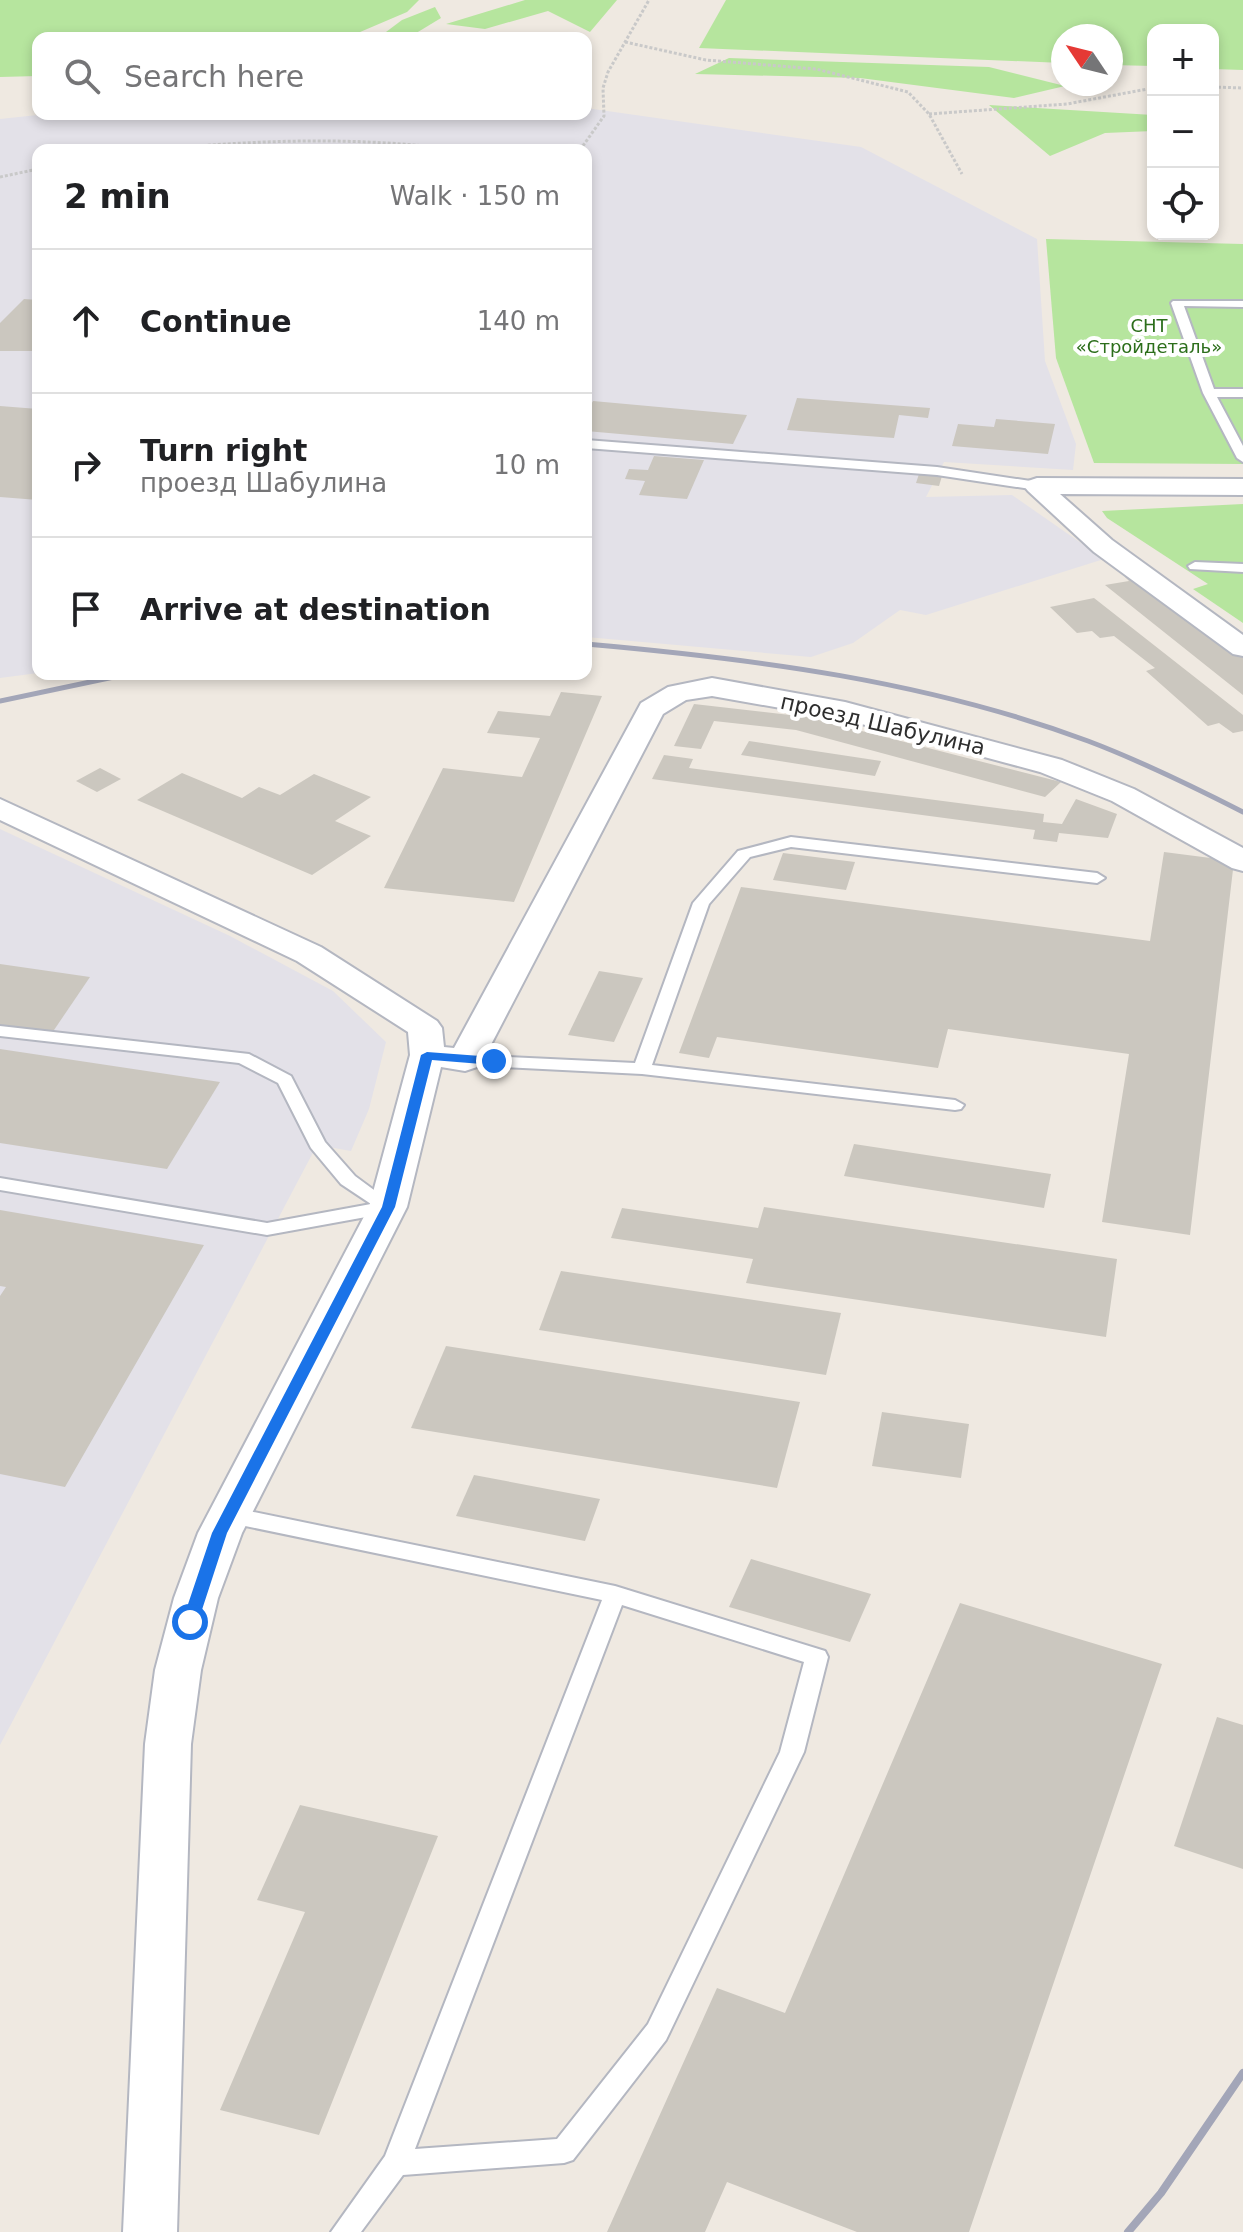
<!DOCTYPE html>
<html lang="en">
<head>
<meta charset="utf-8">
<style>
  :root { --surface:#fff; --page:#f2f2f2; --text:#202124; --muted:#757577; --line:#e0e0e0 }
  body { margin:0; font-family:"DejaVu Sans",sans-serif; background:var(--page); color:var(--text) }
  .controls { position:absolute; right:24px; top:24px; display:grid; overflow:hidden; border-radius:16px; box-shadow:0 4px 12px #0003 }
  .controls button { width:72px; height:72px; display:grid; place-items:center; padding:0; border:0; border-bottom:2px solid var(--line); background:var(--surface); color:var(--text); font:40px sans-serif }
  .compass { position:absolute; left:1051px; top:24px; width:72px; height:72px; border-radius:50%; background:var(--surface); box-shadow:0 4px 12px #0003; rotate:305deg }
  .stop { position:absolute; width:24px; height:24px; margin:-18px; border:6px solid #1a73e8; border-radius:50%; background:#fff }
  .stop.end { background:#1a73e8; border-color:#fff; box-shadow:0 2px 8px #0008 }
  .list { margin:0; padding:0; list-style:none }
  h2 { display:flex; justify-content:space-between; align-items:center; height:104px; margin:0; padding:0 32px; font-size:34px }
  h2 small { font-size:26px; font-weight:400; color:var(--muted) }
  .list li { display:grid; grid-template-columns:52px 1fr auto; gap:24px; align-items:center; box-sizing:border-box; height:144px; padding:0 32px; border-top:2px solid var(--line) }
  .list b { display:block; font-size:30px; white-space:nowrap }
  .list p { margin:0; font-size:26px; white-space:nowrap; color:var(--muted) }
  .list em { font-size:26px; font-style:normal; color:var(--muted) }
  .icon { flex:none; width:44px; height:44px; fill:none; stroke:currentColor; stroke-width:2; stroke-linecap:round; stroke-linejoin:round }
  .map { position:relative; flex:none; width:1243px; height:2232px; overflow:hidden }
  .search { position:absolute; background:var(--surface); box-shadow:0 4px 12px #0003; left:32px; top:32px; width:560px; height:88px; display:flex; align-items:center; gap:20px; box-sizing:border-box; padding:0 28px; border-radius:16px; color:var(--muted); font-size:30px }
  .panel { position:absolute; background:var(--surface); box-shadow:0 4px 12px #0003; left:32px; top:144px; width:560px; height:536px; border-radius:16px }
  .map>svg:first-child { display:block }
  .industrial { fill:#e3e1e8 }
  .green { fill:#b6e59e }
  .building { fill:#cbc7bf }
  .lines { fill:none; stroke-linecap:round; stroke-linejoin:round }
  .lane-casing { stroke:#b4b7c1; stroke-width:4 }
  .street-casing { stroke:#b4b7c1; stroke-width:4 }
  .path { stroke:#c9c9c9; stroke-width:3; stroke-dasharray:3 2; stroke-linecap:butt }
  .lane { fill:#fff; fill-rule:evenodd }
  .street { fill:#fff; fill-rule:evenodd }
  .rail-far1 { stroke:#a3a6b8; stroke-width:5 }
  .rail { stroke:#a3a6b8; stroke-width:8 }
  .route { fill:#1a73e8 }
  .labels { text-anchor:middle; stroke-width:8; stroke-linejoin:round; paint-order:stroke }
  .far-park-label { font-size:18px; fill:#2c6e1b; stroke:#fff }
  .street-label { font-size:22px; fill:#2e2e2e; stroke:#fff }
</style>
</head>
<body>
<div class="map">
<svg width="1243" height="2232" viewBox="0 0 1243 2232">
  <rect width="100%" height="100%" fill="#efe9e1"/>
  <g class="industrial">
    <polygon points="586,108 861,147 1037,239 1045,361 1076,444 1073,470 944,462 926,497 1012,495 1104,559 926,615 900,610 853,643 811,657 586,637 586,150 38,150 38,673 0,678 0,119 47,114 586,114"/>
    <polygon points="0,829 230,936 333,991 386,1042 369,1109 351,1151 317,1145 0,1745"/>
  </g>
  <g class="green">
    <polygon points="0,0 419,0 407,12 346,38 38,38 38,76 0,77"/>
    <polygon points="525,0 617,0 590,32 548,11 485,29 446,24"/>
    <polygon points="726,0 1243,0 1243,70 1213,69 1213,30 1153,30 1153,66 1111,65 1111,36 1063,36 1063,63 699,48"/>
    <polygon points="435,7 441,18 408,38 378,38 402,20"/>
    <polygon points="729,58 989,67 1065,86 1014,98 860,78 695,74"/>
    <polygon points="989,105 1153,115 1153,131 1105,133 1050,156"/>
    <polygon points="1046,239 1243,244 1243,464 1094,463 1056,358"/>
    <polygon points="1243,504 1243,623 1193,589 1208,584 1107,518 1102,511"/>
  </g>
  <g class="building">
    <polygon points="24,299 38,300 38,351 0,351 0,323"/>
    <polygon points="797,398 930,408 928,418 899,415 894,438 787,430"/>
    <polygon points="593,401 747,415 733,444 586,431 586,413"/>
    <polygon points="0,406 38,409 38,500 0,497"/>
    <polygon points="996,419 1055,424 1048,454 952,446 958,424 994,427"/>
    <polygon points="654,456 704,460 687,499 639,495 645,481 625,479 629,469 648,470"/>
    <polygon points="919,474 942,476 939,486 916,483"/>
    <polygon points="1151,573 1243,646 1243,695 1105,585 1129,581 1125,577"/>
    <polygon points="1094,598 1243,715 1243,731 1233,733 1219,723 1208,726 1146,671 1155,668 1114,636 1100,638 1092,631 1077,633 1050,607"/>
    <polygon points="561,692 602,696 514,902 384,888 443,768 522,777 540,738 487,733 498,711 550,716"/>
    <polygon points="694,704 807,717 1061,782 1045,797 796,730 714,721 701,749 674,746"/>
    <polygon points="749,741 881,761 875,776 741,755"/>
    <polygon points="664,755 693,759 689,768 1044,814 1043,822 1062,824 1076,799 1117,814 1108,838 1059,833 1057,842 1033,839 1035,830 652,779"/>
    <polygon points="100,768 121,779 97,792 76,781"/>
    <polygon points="182,773 242,798 259,787 280,795 314,774 371,797 335,821 371,836 312,875 137,800"/>
    <polygon points="1164,852 1234,861 1190,1235 1102,1222 1129,1054 948,1029 938,1068 717,1037 709,1058 679,1053 741,887 1150,941"/>
    <polygon points="783,853 855,862 846,890 773,880"/>
    <polygon points="0,964 90,977 52,1033 0,1025"/>
    <polygon points="599,971 643,978 614,1042 568,1035"/>
    <polygon points="0,1049 220,1082 167,1169 0,1143"/>
    <polygon points="854,1144 1051,1174 1044,1208 844,1176"/>
    <polygon points="764,1207 1117,1259 1106,1337 746,1283 753,1259 611,1238 622,1208 758,1228"/>
    <polygon points="0,1210 204,1245 65,1487 0,1474 0,1296 6,1287 0,1286"/>
    <polygon points="561,1271 841,1313 826,1375 539,1330"/>
    <polygon points="446,1346 800,1402 777,1488 411,1428"/>
    <polygon points="882,1412 969,1424 961,1478 872,1466"/>
    <polygon points="474,1475 600,1499 585,1541 456,1516"/>
    <polygon points="751,1559 871,1594 850,1642 729,1607"/>
    <polygon points="960,1603 1162,1664 969,2232 857,2232 727,2182 705,2232 607,2232 717,1988 785,2013"/>
    <polygon points="1217,1717 1243,1725 1243,1869 1174,1846"/>
    <polygon points="300,1805 438,1836 319,2135 220,2110 305,1912 257,1900"/>
  </g>
  <g class="lines">
    <defs>
      <g id="lane">
        <polygon points="1173,301 1243,301 1243,307 1184,306 1214,389 1243,389 1243,397 1217,397 1243,446 1243,462 1237,458 1203,393 1171,303"/>
        <polygon points="586,440 937,467 1037,482 1043,486 1037,490 937,475 586,448"/>
        <polygon points="1195,562 1243,564 1243,572 1190,569 1188,566"/>
        <polygon points="791,837 1097,873 1105,878 1097,883 791,847 750,857 709,904 652,1065 955,1100 964,1105 961,1109 955,1110 642,1074 465,1065 456,1060 465,1055 635,1063 693,903 738,851"/>
        <polygon points="0,1026 249,1054 291,1076 325,1142 355,1176 397,1207 388,1213 267,1235 0,1190 0,1178 267,1223 371,1204 341,1184 311,1148 278,1083 239,1063 0,1036"/>
        <path d="M229,1507L615,1586L825,1651L828,1657L804,1752L666,2040L573,2160L564,2163L403,2175L361,2232H331L385,2156L602,1600L221,1521L218,1515L221,1509ZM622,1605L804,1662L780,1752L648,2024L557,2139L415,2149Z"/>
      </g>
      <g id="street">
        <polygon points="1037,478 1243,479 1243,495 1060,494 1112,540 1243,635 1243,656 1233,654 1094,552 1028,491 1024,486 1028,481"/>
        <polygon points="712,678 845,702 1062,760 1134,789 1243,848 1243,871 1232,868 1112,801 1040,772 843,719 712,696 686,700 663,714 483,1060 477,1067 465,1071 441,1067 407,1207 242,1533 218,1598 201,1670 191,1744 177,2232 123,2232 145,1744 155,1670 174,1598 198,1533 369,1207 410,1055 408,1032 297,961 0,820 0,799 321,947 437,1021 442,1028 444,1047 454,1048 641,703 668,687"/>
      </g>
    </defs>
    <use href="#lane" class="lane-casing"/>
    <use href="#street" class="street-casing"/>
    <g class="path">
      <polyline points="625,42 706,60 816,69 908,92 929,114 962,174"/>
      <polyline points="1213,87 1243,88"/>
      <polyline points="929,114 1067,104 1153,88"/>
      <path d="M153,150C255,140 356,136 458,150"/>
      <polyline points="580,150 604,116 603,88 608,72 649,0"/>
      <polyline points="0,177 38,169"/>
    </g>
    <use href="#lane" class="lane"/>
    <use href="#street" class="street"/>
    <g class="rail-far1">
      <path d="M586,644C756,659 927,681 1088,741C1141,761 1192,786 1243,812"/>
      <polyline points="0,701 128,674"/>
    </g>
    <polyline class="rail" points="1128,2232 1161,2193 1243,2073"/>
  </g>
  <polygon class="route" points="427,1052 494,1057 501,1061 494,1065 432,1060 395,1207 227,1533 198,1622 190,1628 184,1626 182,1622 212,1533 382,1207 421,1055"/>
  <g class="labels">
    <g class="far-park-label">
      <text x="1149" y="332">СНТ<tspan x="1149" dy="21">«Стройдеталь»</tspan></text>
    </g>
    <g class="street-label">
      <text transform="translate(883 724) rotate(13)" y="8">проезд Шабулина</text>
    </g>
  </g>
</svg>
<div class="controls">
<button>+</button>
<button>−</button>
<button><svg class="icon" aria-label="locate" viewBox="0 0 24 24"><circle cx="12" cy="12" r="6"/><path d="M12 2v4M12 18v4M2 12h4M18 12h4"/></svg></button>
</div>
<svg class="compass" viewBox="-18 -18 36 36"><path d="M0-13l5 13h-10z" fill="#e53935"/><path d="M0 13l5-13h-10z" fill="#757577"/></svg>
<div class="stop" style="left:190px;top:1622px"></div>
<div class="stop end" style="left:494px;top:1061px"></div>
<div class="search"><svg class="icon" aria-label="search" viewBox="0 0 24 24"><circle cx="10" cy="10" r="6"/><path d="M15 15l6 6"/></svg>Search here</div>
<section class="panel">
<h2>2 min<small>Walk · 150 m</small></h2>
<ul class="list">
<li><svg class="icon" aria-label="ahead" viewBox="0 0 24 24"><path d="M12 20V5M6 11l6-6 6 6"/></svg><div><b>Continue</b></div><em>140 m</em></li>
<li><svg class="icon" aria-label="right" viewBox="0 0 24 24"><path d="M7 20v-9h11M14 6l5 5-5 5"/></svg><div><b>Turn right</b><p>проезд Шабулина</p></div><em>10 m</em></li>
<li><svg class="icon" aria-label="arrive" viewBox="0 0 24 24"><path d="M6 21V4h12l-3 4 3 4H6"/></svg><div><b>Arrive at destination</b></div></li>
</ul>
</section>
</div>
</body>
</html>
